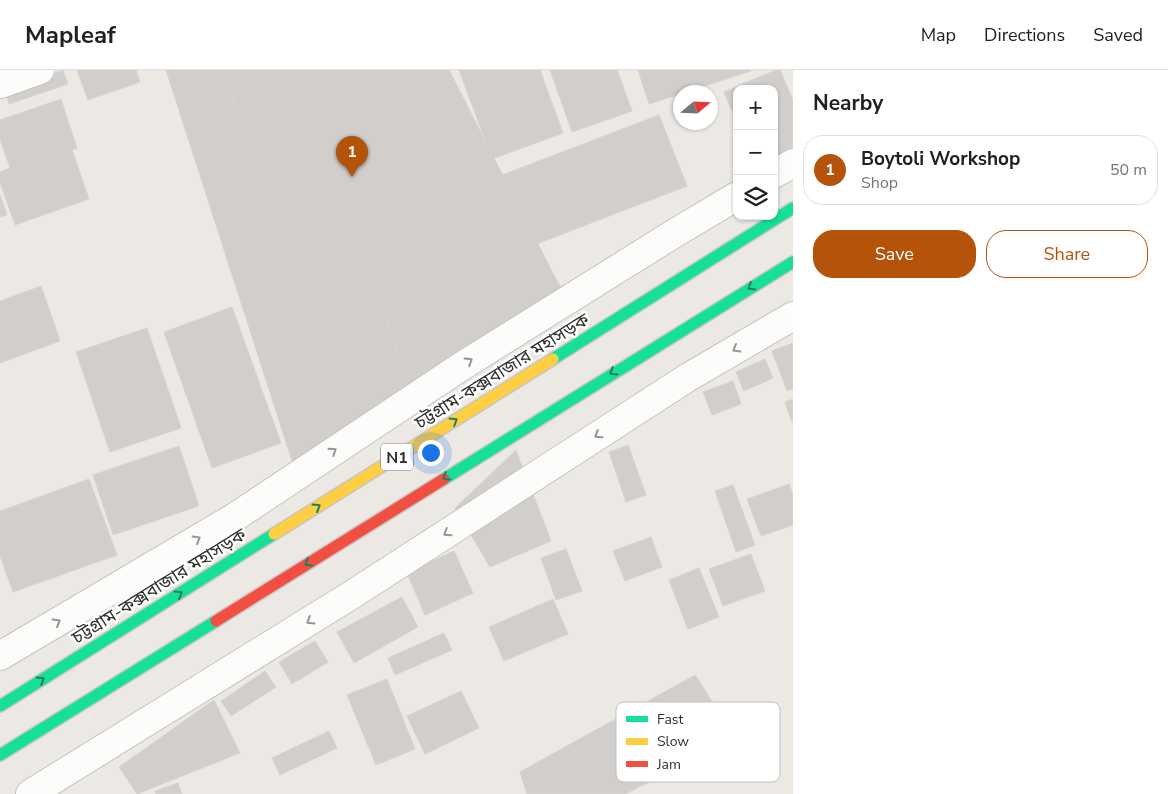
<!DOCTYPE html>
<html lang="en">
<head>
<meta charset="utf-8">
<style>
  :root { --surface:#fff; --page:#f6f6f6; --text:#202124; --muted:#757577; --line:#e0e0e0; --accent:#b45309 }
  body { margin:0; font-family:"Nunito Sans","Noto Sans Bengali",sans-serif; background:var(--page); color:var(--text) }
  .controls { position:absolute; right:15px; top:15px; display:grid; overflow:hidden; border-radius:10px; box-shadow:0 1px 4px #0004 }
  .controls button { width:45px; height:45px; display:grid; place-items:center; padding:0; border:0; border-bottom:1px solid var(--line); background:var(--surface); color:var(--text); font:25px sans-serif }
  .compass { position:absolute; left:673px; top:15px; width:45px; height:45px; border-radius:50%; background:var(--surface); box-shadow:0 1px 4px #0004; rotate:71deg }
  .you { position:absolute; left:430px; top:382px; width:18px; height:18px; margin:-12px; border:4px solid #fff; border-radius:50%; background:#1a73e8; box-shadow:0 0 0 8px #1a73e833 }
  .badge { display:grid; place-items:center; width:32px; height:32px; border-radius:50%; background:var(--accent); color:#fff; font-size:16px; font-weight:700 }
  .pin { position:absolute; translate:-50% -41px; filter:drop-shadow(0 1px 2px #0008) }
  .pin::after { content:''; position:absolute; top:26px; width:18px; height:15px; background:inherit; clip-path:polygon(0 0,100% 0,50% 100%) }
  .list { margin:0; padding:0; list-style:none }
  h2 { display:flex; justify-content:space-between; align-items:center; height:65px; margin:0; padding:0 20px; font-size:21px }
  h2 small { font-size:16px; font-weight:400; color:var(--muted) }
  .list li { display:grid; grid-template-columns:32px 1fr auto; gap:15px; align-items:center; box-sizing:border-box; height:70px; margin:0 10px 10px; padding:0 10px; border:1px solid var(--line); border-radius:20px }
  .list b { display:block; font-size:19px; white-space:nowrap }
  .list p { margin:0; font-size:16px; white-space:nowrap; color:var(--muted) }
  .list em { font-size:16px; font-style:normal; color:var(--muted) }
  .actions { display:flex; gap:10px; padding:15px 20px }
  .actions a { flex:1; padding:11px 0; border:1px solid var(--accent); border-radius:20px; text-align:center; font-size:18px; color:var(--accent) }
  .actions .main { background:var(--accent); color:#fff }
  .icon { flex:none; width:28px; height:28px; fill:none; stroke:currentColor; stroke-width:2; stroke-linecap:round; stroke-linejoin:round }
  .map { position:relative; flex:none; width:793px; height:724px; overflow:hidden }
  header { display:flex; align-items:center; gap:30px; box-sizing:border-box; height:70px; padding:0 25px; background:var(--surface); border-bottom:1px solid var(--line) }
  header strong { font-size:24px }
  nav { display:flex; gap:28px; margin-inline-start:auto; font-size:18px }
  main { display:flex }
  aside { flex:1; background:var(--surface) }
  .map>svg:first-child { display:block }
  .building { fill:#d1cecb; stroke:#d7d4d0 }
  .lines { fill:none; stroke-linecap:round; stroke-linejoin:round }
  .street-casing { stroke:#c5c4c5; stroke-width:30 }
  .fast-casing { stroke:#c6c5c4; stroke-width:14 }
  .slow-casing { stroke:#c6c5c4; stroke-width:14 }
  .jam-casing { stroke:#c6c5c4; stroke-width:14 }
  .street { stroke:#fcfcfb; stroke-width:28 }
  .fast { stroke:#16e098; stroke-width:11 }
  .slow { stroke:#ffcf43; stroke-width:11 }
  .jam { stroke:#f24e42; stroke-width:11 }
  .oneway { stroke:#237e5e }
  .oneway2 { stroke:#959594 }
  .labels { text-anchor:middle; stroke-width:5; stroke-linejoin:round; paint-order:stroke }
  .shield { fill:#fff; stroke:#6d6d6d; stroke-width:1 }
  .shield-label { font-size:16px; font-weight:bold; fill:#2e2e2e }
  .street-label { font-size:18px; fill:#2e2e2e; stroke:#fff }
  .key { fill:#fff; stroke:#c0c0c0; stroke-width:1 }
  .key-label { font-size:14px; fill:#2e2e2e }
</style>
</head>
<body>
<header>
<strong>Mapleaf</strong>
<nav><a>Map</a><a>Directions</a><a>Saved</a></nav>
</header>
<main>
<div class="map">
<svg width="793" height="724" viewBox="0 0 793 724">
  <rect width="100%" height="100%" fill="#ece8e4"/>
  <g class="building">
    <polygon points="63,0 68,14 9,34 5,20"/>
    <polygon points="77,0 136,0 140,12 88,30"/>
    <polygon points="166,0 449,0 558,213 574,232 294,397"/>
    <polygon points="213,0 220,21 197,29 190,8"/>
    <polygon points="224,0 270,0 278,23 237,38"/>
    <polygon points="280,0 327,0 338,30 295,44"/>
    <polygon points="363,0 389,0 397,23 354,38 343,7"/>
    <polygon points="401,0 421,0 427,18 409,25"/>
    <polygon points="459,0 540,0 563,63 492,89"/>
    <polygon points="550,0 617,0 632,41 572,62"/>
    <polygon points="638,0 751,0 751,1 649,34"/>
    <polygon points="776,0 780,0 793,30 793,95 774,103 774,19 737,19 737,53 724,22"/>
    <polygon points="230,26 265,127 237,136 202,35"/>
    <polygon points="282,28 289,49 247,63 240,42"/>
    <polygon points="61,29 77,78 72,80 89,129 15,155 0,112 0,102 10,98 0,69 0,50"/>
    <polygon points="659,45 687,116 516,182 489,110"/>
    <polygon points="462,85 476,118 418,142 404,109"/>
    <polygon points="0,125 7,145 0,147"/>
    <polygon points="353,158 405,302 294,342 242,198"/>
    <polygon points="41,216 60,271 0,293 0,231"/>
    <polygon points="232,237 281,373 212,398 164,262"/>
    <polygon points="147,258 181,358 110,382 76,282"/>
    <polygon points="793,273 793,319 787,321 772,281"/>
    <polygon points="765,289 773,308 744,321 736,302"/>
    <polygon points="733,311 741,334 712,345 703,322"/>
    <polygon points="793,329 793,352 792,352 785,332"/>
    <polygon points="628,375 646,425 626,432 609,382"/>
    <polygon points="179,376 199,436 113,465 93,405"/>
    <polygon points="516,380 551,471 490,497 455,438"/>
    <polygon points="89,409 117,485 13,522 0,486 0,441"/>
    <polygon points="789,414 793,425 793,455 761,466 747,429"/>
    <polygon points="733,415 755,475 736,482 715,421"/>
    <polygon points="651,467 662,497 625,511 613,481"/>
    <polygon points="566,479 582,521 556,530 541,488"/>
    <polygon points="454,481 473,523 425,545 407,503"/>
    <polygon points="751,484 765,521 723,536 709,499"/>
    <polygon points="699,498 719,547 688,559 669,510"/>
    <polygon points="402,527 418,557 354,593 337,562"/>
    <polygon points="553,529 568,564 504,591 489,557"/>
    <polygon points="444,563 452,580 395,605 388,588"/>
    <polygon points="315,571 328,592 292,614 279,592"/>
    <polygon points="265,601 276,617 231,646 221,631"/>
    <polygon points="695,605 736,669 625,724 527,724 520,702"/>
    <polygon points="387,609 415,679 376,695 347,625"/>
    <polygon points="461,621 479,658 425,684 407,646"/>
    <polygon points="214,630 240,683 137,724 119,697"/>
    <polygon points="329,661 337,678 280,705 272,688"/>
    <polygon points="178,713 182,724 156,724 155,721"/>
  </g>
  <g class="lines">
    <defs>
      <g id="street">
        <polyline points="0,14 40,0"/>
        <polyline points="774,104 793,93"/>
        <polyline points="0,586 235,447 462,296 675,163 737,126"/>
        <polyline points="30,724 353,524 687,308 793,246"/>
      </g>
      <g id="fast">
        <polyline points="553,289 793,138"/>
        <polyline points="444,409 793,192"/>
        <polyline points="0,636 274,464"/>
        <polyline points="0,685 216,551"/>
      </g>
      <polyline id="slow" points="274,464 553,289"/>
      <polyline id="jam" points="216,551 444,409"/>
    </defs>
    <use href="#street" class="street-casing"/>
    <use href="#fast" class="fast-casing"/>
    <use href="#slow" class="slow-casing"/>
    <use href="#jam" class="jam-casing"/>
    <use href="#street" class="street"/>
    <use href="#fast" class="fast"/>
    <use href="#slow" class="slow"/>
    <use href="#jam" class="jam"/>
  </g>
  <defs><path id="oneway-chevron" d="M-2-3.5L2.5 0L-2 3.5" fill="none" stroke-width="1.6" stroke-linecap="round" stroke-linejoin="round" transform="scale(1.25)"/></defs>
  <g class="oneway">
    <use href="#oneway-chevron" transform="translate(751 217) rotate(149)"/>
    <use href="#oneway-chevron" transform="translate(613 302) rotate(148)"/>
    <use href="#oneway-chevron" transform="translate(454 351) rotate(-32)"/>
    <use href="#oneway-chevron" transform="translate(446 407) rotate(148)"/>
    <use href="#oneway-chevron" transform="translate(317 437) rotate(-32)"/>
    <use href="#oneway-chevron" transform="translate(308 493) rotate(148)"/>
    <use href="#oneway-chevron" transform="translate(179 524) rotate(-32)"/>
    <use href="#oneway-chevron" transform="translate(41 610) rotate(-32)"/>
  </g>
  <g class="oneway2">
    <use href="#oneway-chevron" transform="translate(736 279) rotate(150)"/>
    <use href="#oneway-chevron" transform="translate(469 291) rotate(-32)"/>
    <use href="#oneway-chevron" transform="translate(598 365) rotate(147)"/>
    <use href="#oneway-chevron" transform="translate(333 381) rotate(-34)"/>
    <use href="#oneway-chevron" transform="translate(447 463) rotate(147)"/>
    <use href="#oneway-chevron" transform="translate(197 469) rotate(-31)"/>
    <use href="#oneway-chevron" transform="translate(310 551) rotate(148)"/>
    <use href="#oneway-chevron" transform="translate(57 552) rotate(-31)"/>
  </g>
  <g class="labels">
    <rect class="shield" x="381" y="373.5" width="32" height="27" rx="4"/>
    <g class="shield-label">
      <text x="397" y="393">N1</text>
    </g>
    <g class="street-label">
      <text transform="translate(502 301) rotate(-32)" y="6">চট্টগ্রাম-কক্সবাজার মহাসড়ক</text>
      <text transform="translate(159 516) rotate(-32)" y="6">চট্টগ্রাম-কক্সবাজার মহাসড়ক</text>
    </g>
  </g>
  <rect x="616" y="632" width="164" height="80" rx="8" class="key"/>
  <rect x="626" y="646" width="22" height="6" fill="#16e098"/>
  <rect x="626" y="668" width="22" height="7" fill="#ffcf43"/>
  <rect x="626" y="691" width="22" height="6" fill="#f24e42"/>
  <g class="key-label">
    <text x="657" y="654">Fast</text>
    <text x="657" y="676">Slow</text>
    <text x="657" y="699">Jam</text>
  </g>
</svg>
<div class="controls">
<button>+</button>
<button>−</button>
<button><svg class="icon" aria-label="layers" viewBox="0 0 24 24"><path d="M12 4l9 5-9 5-9-5zM3 14l9 5 9-5"/></svg></button>
</div>
<svg class="compass" viewBox="-18 -18 36 36"><path d="M0-13l5 13h-10z" fill="#e53935"/><path d="M0 13l5-13h-10z" fill="#757577"/></svg>
<div class="you"></div>
<div class="pin badge" style="left:352px;top:107px">1</div>
</div>
<aside>
<h2>Nearby<small></small></h2>
<ul class="list">
<li><span class="badge">1</span><div><b>Boytoli Workshop</b><p>Shop</p></div><em>50 m</em></li>
</ul>
<div class="actions"><a class="main">Save</a><a>Share</a></div>
</aside>
</main>
</body>
</html>
